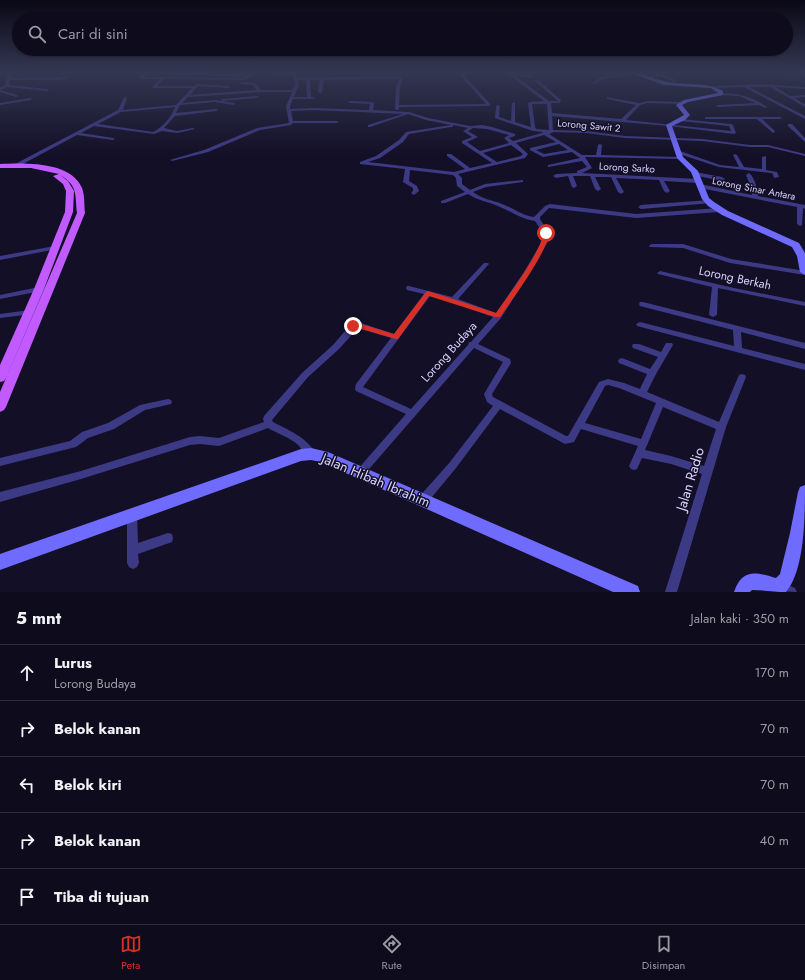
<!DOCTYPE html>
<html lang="id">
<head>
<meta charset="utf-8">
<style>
  :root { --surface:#0e0b1c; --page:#1c1929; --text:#f1f3f6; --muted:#9b9ba3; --line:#2e2b3b; --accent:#d93025 }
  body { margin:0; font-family:Jost,sans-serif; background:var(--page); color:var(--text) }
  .stop { position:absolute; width:12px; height:12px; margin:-9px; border:3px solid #d93025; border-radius:50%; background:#fff }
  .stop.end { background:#d93025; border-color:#fff; box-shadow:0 1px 4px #0008 }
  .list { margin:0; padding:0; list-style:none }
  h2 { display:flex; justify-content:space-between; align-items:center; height:52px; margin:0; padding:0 16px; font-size:17px }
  h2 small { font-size:13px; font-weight:400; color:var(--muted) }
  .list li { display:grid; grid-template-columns:26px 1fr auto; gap:12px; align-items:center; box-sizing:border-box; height:56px; padding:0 16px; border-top:1px solid var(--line) }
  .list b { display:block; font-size:15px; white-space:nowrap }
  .list p { margin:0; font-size:13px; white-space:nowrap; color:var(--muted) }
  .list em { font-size:13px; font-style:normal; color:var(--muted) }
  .icon { flex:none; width:22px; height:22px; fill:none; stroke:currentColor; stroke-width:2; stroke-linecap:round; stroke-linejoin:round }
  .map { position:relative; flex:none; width:805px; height:592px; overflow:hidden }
  .search { position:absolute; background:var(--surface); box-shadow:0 1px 3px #0004; left:12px; right:12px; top:12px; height:44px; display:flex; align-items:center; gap:10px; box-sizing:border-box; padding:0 14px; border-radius:22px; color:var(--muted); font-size:15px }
  .sheet { height:332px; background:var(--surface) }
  nav { display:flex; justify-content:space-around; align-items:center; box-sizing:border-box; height:56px; border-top:1px solid var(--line); background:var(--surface); font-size:11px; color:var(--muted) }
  nav a { display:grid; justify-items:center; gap:2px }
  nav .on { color:var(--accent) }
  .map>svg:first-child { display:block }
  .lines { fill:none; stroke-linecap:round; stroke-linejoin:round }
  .river { fill:#0c2248; fill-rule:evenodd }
  .street { fill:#3d3a85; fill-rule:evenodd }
  .secondary { fill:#6f6bff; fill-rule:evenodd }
  .primary { fill:#c25bff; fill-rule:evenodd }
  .route { fill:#d93025 }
  .labels { text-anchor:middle; stroke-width:3; stroke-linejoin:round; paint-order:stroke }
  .far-street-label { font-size:10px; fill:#d9d4ff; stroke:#130f26 }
  .street-label { font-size:12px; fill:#d9d4ff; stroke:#130f26 }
  .near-street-label { font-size:14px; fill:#d9d4ff; stroke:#130f26 }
</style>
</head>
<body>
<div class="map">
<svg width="805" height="592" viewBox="0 0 805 592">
  <rect width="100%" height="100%" fill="#130f26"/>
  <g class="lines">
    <polygon class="river" points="782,72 788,72 788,75 805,80 805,84 788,80 783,77"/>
    <g class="street">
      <polygon points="0,72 6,72 0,74"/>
      <polygon points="8,72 12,72 11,78 66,77 68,78 59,80 10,80 9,85 47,89 49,90 47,91 7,87 0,90 17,95 18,96 16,97 0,92 0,88 5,85"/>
      <path d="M146,72H150L144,77L244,78L246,77L169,74L167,73L168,72L250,75L252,76L245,80L164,79L157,86H194L197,84L228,86L230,87L228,88L198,86L190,95L257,90L253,85L240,84L241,82L255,83L260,90H293L295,84L293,75H274L266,72H296L297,78L308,77H401L403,78L400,87L399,105L486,104L460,75L466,72H471L464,75L490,104V106L399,107V109L397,110L395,109L396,87L399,79L324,80L322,92L320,93L318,92L320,80H310L311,97L316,98L314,99H293L290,106V109L314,108L369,110L370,104L350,103L348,102L350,101L372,102L374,103L373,110L409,112L428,118L470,126L482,125L492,127L515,134V136L509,138L513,141L542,133L543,132L533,131L495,118L496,106L498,105L500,106L499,117L511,121L512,103L515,102V122L531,127L528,103L530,102L544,101L508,74L499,72H509L532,76L531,78L514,75L549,101H558L535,81L538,80L561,100L560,103H551L552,113L621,119L636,105L607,99V97L639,103L648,101L681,102H682V104L648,103L640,105L626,120L731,131L729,126L681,121L679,120L681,119L731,124L733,125L736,133L734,134L669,126L552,116L553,130L586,131L625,136L702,139L750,145H768L805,154V156L768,147H750L702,141L625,138L586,133L554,132L549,134L582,155H596L598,145L600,144L602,145L601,155L680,157L682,158L680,159L585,157L592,168L582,173L698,179L701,181L698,183L664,181L670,191L667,193L664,191L659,180L616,178L624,192L621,194L618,192L611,177H595L601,189L598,191L595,189L590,176H573L577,186L574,188L572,187L568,176L556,178L553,176L556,174L577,173V171L587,167L582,161L548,167V165L580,158L572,152L543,157L530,150V148L556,142L544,135L516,143L528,154L525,158L458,174L462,178V184L470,190L485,184L523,180V182L486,187L473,192C482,199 492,200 502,204C513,208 523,216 534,217L545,206L550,204L636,214L719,208L722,210L719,212L636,218L549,208L540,217V219L549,233L550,238L530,272L501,318L478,344L510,359L511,363L492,394L493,397L566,436H568L599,382L608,379L624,383L640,389L647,374L619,363L618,361L619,359L622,358L650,369L658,357L633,348L632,346L633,344H639L661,352L666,343H672L673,345L656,374L647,392L719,422L739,375L742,374L745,375L746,377L726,427L677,592H665L702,474L671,464L642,458L637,469L634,470L631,469L629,466L638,446L581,429L574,442L565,444L500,409L456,468L427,503L423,505L419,503L418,500L419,497L450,462L493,406L487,402L484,394L503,362L474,348L363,476L360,477L357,476L355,473L357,470L406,414L356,391L355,389L356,384L391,338L358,328L339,349L308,377L272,420L273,422C288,430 307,437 316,454L314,457C306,460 303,449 297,444C290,438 277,433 268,428L219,446L200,444L190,445L81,479L0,502V492L81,471L190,437L200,436L219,438L264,422L263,419L264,416L302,373L333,345L351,324L358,322L394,334L424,294L407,290L406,288L407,286H409L452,297L484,263H488L489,264L488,265L458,299L496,313L524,272L544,238L543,233L535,221C522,219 512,212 500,207C490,202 478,201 468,194L445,203H441V201L465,192L457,186L456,178L453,175L410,170L409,181L417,186L419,191L414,195L411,193L413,191V188L403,182L405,169L360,164V162L376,156L399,140L406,132L451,125L426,120L408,114L370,127H368V125L403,114L314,110L291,111L293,121H337L339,122L337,123H293L291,125L260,130L208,152L172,161L170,160L204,150L257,128L289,123L286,106L292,92H262L188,97L182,103L215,100L223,101L221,100L222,99L257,96L259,97L257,98L223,101L234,103L235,104L233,105L215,102L180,105L176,113L216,109L218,110L216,111L175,116L164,128L177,131L193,128L195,129L177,133L162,131L154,134L94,126L81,133L113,138L115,139L113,140L77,135L19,166H15V164L118,110L124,97L127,98L123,110L176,105L192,88H153V86L160,79H139V77ZM298,80H306L307,97H294L299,84ZM532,104H547L549,130L536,129L535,127ZM175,107C171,118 163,127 153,132L98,124L121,112ZM453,125L468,128L463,131L472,137L462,141V143L492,163L470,168L451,154H447V156L465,169L454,172L368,162L380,158L403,142L409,134L451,127H453ZM473,128L487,129L509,135L504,138L509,143L480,151L467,142L478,137L468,131ZM559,144L568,150L544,154L536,150ZM511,145L523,154L521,156L497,162L483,153ZM430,296L451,302L493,317L471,342H469L468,345L411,409L363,387ZM608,385L619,388L656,403L641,439L585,423L605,386ZM663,407L716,429L704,466L671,456L645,450Z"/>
      <polygon points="632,72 636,73 603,79 595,84 592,83 601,77"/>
      <polygon points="650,72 656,72 660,74 674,72 664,75 678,81 675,82 660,76 647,79 647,77 656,75"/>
      <polygon points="804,72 805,72 805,77 801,75"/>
      <polygon points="763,84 805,87 805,89 775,87 790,96 805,95 805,97 794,98 805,104 805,107 770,87 749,87 805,116 805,119 744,87 712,88 710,87 712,86"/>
      <path d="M721,93C738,93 754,97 767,107L765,108L759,105L717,107L716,106L718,105L755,103L739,96L720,95L719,94Z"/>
      <polygon points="30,98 32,99 31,100 0,105 0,103"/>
      <polygon points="705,117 780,117 782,118 780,119 762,119 775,131 775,132 773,133 757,119 705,119"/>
      <polygon points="788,124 792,124 805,138 805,142 788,126"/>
      <polygon points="676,151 680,151 720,165 739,167 733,155 735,154 737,155 744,167 762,169 762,157 766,156 766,170 777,172 779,177 774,178 773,174 771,173 719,167 676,153"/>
      <polygon points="695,172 722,177 725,179 722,181 693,175 693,173"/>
      <path d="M749,173C755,178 757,188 758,196L805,205V209L803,208L802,225L800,226L797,224V207L700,188L697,186L700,184L752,195L751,187L746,175Z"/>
      <polygon points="710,200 712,201 712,203 641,209 638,207 641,205"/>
      <polygon points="652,244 683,244 731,259 805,271 805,275 730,263 683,248 650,247 649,246 650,245"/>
      <polygon points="55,246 58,248 57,249 0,260 0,256"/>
      <polygon points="660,271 734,288 805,302 805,306 718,288 717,315 713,317 709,315 712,287 658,274 657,273"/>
      <polygon points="39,287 42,289 41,291 0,299 0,295"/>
      <polygon points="640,302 643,302 805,343 805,349 741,332 742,348 805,364 805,370 637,326 636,324 640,322 734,346 733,330 640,306 639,304"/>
      <polygon points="30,310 33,310 34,312 33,314 0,318 0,314"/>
      <polygon points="168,399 171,400 172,402 171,404 145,410 114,429 88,438 76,447 0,466 0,458 70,441 82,432 108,423 140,405"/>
      <polygon points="132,509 136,511 137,514 138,543 168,533 172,534 173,538 172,542 138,554 139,563 137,567 133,569 129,567 127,563 127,514 128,511"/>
      <polygon points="779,581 795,588 797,592 775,591 773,587 775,583"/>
    </g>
    <g class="secondary">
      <path d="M628,72C641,72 652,79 664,81C684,86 705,81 723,91V95L688,102L682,105L690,115L685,120L672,126L683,157L698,171L709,198L714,202L728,211L799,243L805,253V275L800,272L797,256L792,247L722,215L708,206L702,199L691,172L677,158L666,125L684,115L676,105L684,100L718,93L711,88L664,85Z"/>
      <polygon points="311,448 328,452 638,586 640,592 613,592 321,462 311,460 301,461 0,570 0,554 301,449"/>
      <path d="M805,485C805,515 805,570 786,592C774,592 763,590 752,590L750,592H734C742,568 756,572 776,578L780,574L790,533L798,492L800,487Z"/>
    </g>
    <path class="primary" d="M0,164C24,163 71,161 82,188C85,196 84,205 85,213L6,407L4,410L0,412V392L77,213C75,195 78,185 60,175L68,181L74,191L73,212L44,289L6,378L4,381L0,382V365L34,289L65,212L66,191L63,184L53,176L59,174L31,168H0Z"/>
  </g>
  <linearGradient id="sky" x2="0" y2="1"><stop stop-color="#0a0815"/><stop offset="0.46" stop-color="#333752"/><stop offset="1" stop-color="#333752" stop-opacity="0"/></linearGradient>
  <rect width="805" height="155" fill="url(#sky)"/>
  <path class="route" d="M546,231L549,233C548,251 512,300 500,317H495L429,296L398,339H396L358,328L353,329L350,326L358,323L394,334L426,292L428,291L496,313C508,296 542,251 543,233Z"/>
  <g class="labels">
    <g class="far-street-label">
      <text transform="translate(589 125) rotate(5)" y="4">Lorong Sawit 2</text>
      <text transform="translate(627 167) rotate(3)" y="4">Lorong Sarko</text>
      <text transform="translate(754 188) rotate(11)" y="4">Lorong Sinar Antara</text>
    </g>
    <g class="street-label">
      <text transform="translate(735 278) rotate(12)" y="4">Lorong Berkah</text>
      <text transform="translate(449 352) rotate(-48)" y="4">Lorong Budaya</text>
    </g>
    <g class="near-street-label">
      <text transform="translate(690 479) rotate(-73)" y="5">Jalan Radio</text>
      <text transform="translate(376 480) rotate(23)" y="5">Jalan Hibah Ibrahim</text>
    </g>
  </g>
</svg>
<div class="stop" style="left:546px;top:233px"></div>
<div class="stop end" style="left:353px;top:326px"></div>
<div class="search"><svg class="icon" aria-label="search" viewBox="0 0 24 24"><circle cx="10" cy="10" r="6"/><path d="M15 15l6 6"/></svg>Cari di sini</div>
</div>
<section class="sheet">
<h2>5 mnt<small>Jalan kaki · 350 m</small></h2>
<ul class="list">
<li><svg class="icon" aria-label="ahead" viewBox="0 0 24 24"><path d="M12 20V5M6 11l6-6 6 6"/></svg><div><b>Lurus</b><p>Lorong Budaya</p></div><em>170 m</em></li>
<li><svg class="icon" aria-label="right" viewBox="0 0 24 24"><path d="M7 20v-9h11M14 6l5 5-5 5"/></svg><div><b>Belok kanan</b></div><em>70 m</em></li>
<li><svg class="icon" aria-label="left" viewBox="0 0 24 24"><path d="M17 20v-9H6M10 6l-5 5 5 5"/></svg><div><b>Belok kiri</b></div><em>70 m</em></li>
<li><svg class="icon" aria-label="right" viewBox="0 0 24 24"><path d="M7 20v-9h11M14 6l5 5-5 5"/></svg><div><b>Belok kanan</b></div><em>40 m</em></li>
<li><svg class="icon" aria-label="arrive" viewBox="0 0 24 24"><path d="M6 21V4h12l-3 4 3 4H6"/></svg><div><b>Tiba di tujuan</b></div></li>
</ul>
</section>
<nav>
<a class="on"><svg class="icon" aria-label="map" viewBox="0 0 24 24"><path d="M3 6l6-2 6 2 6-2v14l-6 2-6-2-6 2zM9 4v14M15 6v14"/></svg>Peta</a>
<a><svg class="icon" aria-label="directions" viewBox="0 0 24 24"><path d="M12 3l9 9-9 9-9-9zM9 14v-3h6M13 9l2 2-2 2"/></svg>Rute</a>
<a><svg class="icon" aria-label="saved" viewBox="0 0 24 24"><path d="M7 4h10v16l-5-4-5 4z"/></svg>Disimpan</a>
</nav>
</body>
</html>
